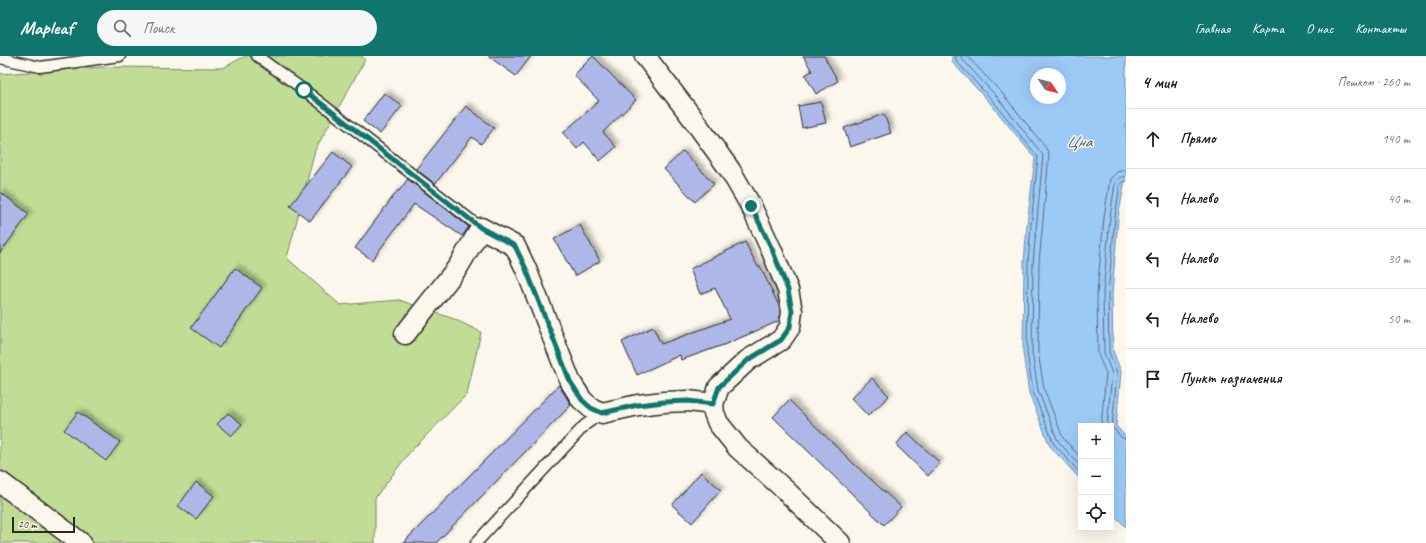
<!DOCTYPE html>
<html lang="ru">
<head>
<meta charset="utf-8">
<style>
  :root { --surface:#fff; --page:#f6f6f6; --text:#202124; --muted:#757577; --line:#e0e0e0; --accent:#0f766e }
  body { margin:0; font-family:Caveat,sans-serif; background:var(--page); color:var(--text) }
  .controls { position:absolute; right:12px; bottom:12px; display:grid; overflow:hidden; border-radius:0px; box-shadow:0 4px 16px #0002 }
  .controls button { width:36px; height:36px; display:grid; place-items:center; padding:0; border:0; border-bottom:1px solid var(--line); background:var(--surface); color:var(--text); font:20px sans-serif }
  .compass { position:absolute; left:1030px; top:12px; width:36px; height:36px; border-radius:50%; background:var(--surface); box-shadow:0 4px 16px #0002; rotate:125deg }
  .scale { position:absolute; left:12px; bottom:10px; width:63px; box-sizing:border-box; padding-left:4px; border:2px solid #2b2b2b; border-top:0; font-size:11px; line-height:14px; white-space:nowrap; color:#2b2b2b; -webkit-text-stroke:3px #fbf7ec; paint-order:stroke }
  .stop { position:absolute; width:12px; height:12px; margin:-9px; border:3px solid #0f766e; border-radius:50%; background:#fff }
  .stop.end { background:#0f766e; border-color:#fff; box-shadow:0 1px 4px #0008 }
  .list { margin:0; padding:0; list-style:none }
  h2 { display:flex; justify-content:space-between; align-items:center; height:52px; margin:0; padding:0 16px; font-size:17px }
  h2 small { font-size:13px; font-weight:400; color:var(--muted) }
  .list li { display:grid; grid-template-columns:26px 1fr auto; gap:12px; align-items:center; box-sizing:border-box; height:60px; padding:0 16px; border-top:1px solid var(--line) }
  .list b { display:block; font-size:15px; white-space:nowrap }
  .list em { font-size:13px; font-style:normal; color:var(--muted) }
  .icon { flex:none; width:22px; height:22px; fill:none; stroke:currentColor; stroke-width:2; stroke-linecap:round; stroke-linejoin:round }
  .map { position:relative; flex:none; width:1126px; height:487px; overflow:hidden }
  header { display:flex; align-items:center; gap:24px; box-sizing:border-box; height:56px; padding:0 20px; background:var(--accent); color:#fff }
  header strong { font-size:19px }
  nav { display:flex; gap:22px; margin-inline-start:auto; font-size:14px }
  .search { width:280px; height:36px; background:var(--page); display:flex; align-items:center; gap:10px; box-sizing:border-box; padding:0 14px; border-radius:22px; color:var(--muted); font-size:15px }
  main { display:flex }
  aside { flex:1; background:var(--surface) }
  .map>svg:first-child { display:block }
  .green { fill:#c1dd95; stroke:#768460 }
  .water { fill:#9ccaf7; stroke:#6f8aa5; fill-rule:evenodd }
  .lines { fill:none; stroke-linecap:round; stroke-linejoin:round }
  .shore { stroke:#586b7d; stroke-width:1 }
  .building { fill:#aeb8e8; stroke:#2b2b2b; filter:url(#shadow) }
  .lane-casing { stroke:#2b2b2b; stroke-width:13 }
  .street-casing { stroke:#2b2b2b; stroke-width:23 }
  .lane { stroke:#fbf7ec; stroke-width:10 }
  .street { stroke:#fbf7ec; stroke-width:20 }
  .route { stroke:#0f766e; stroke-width:5 }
  .labels { text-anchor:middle; stroke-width:3; stroke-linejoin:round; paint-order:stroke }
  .water-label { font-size:17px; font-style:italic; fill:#4d5b68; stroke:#fbf7ec }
</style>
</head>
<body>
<header>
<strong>Mapleaf</strong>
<div class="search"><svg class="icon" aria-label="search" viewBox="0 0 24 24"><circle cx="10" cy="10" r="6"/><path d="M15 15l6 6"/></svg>Поиск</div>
<nav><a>Главная</a><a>Карта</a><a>О нас</a><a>Контакты</a></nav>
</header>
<main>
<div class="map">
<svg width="1126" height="487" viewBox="0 0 1126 487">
  <defs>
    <filter id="shadow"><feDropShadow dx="3.5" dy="-3.5" stdDeviation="2" flood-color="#0004"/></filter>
  </defs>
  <rect width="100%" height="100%" fill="#fbf7ec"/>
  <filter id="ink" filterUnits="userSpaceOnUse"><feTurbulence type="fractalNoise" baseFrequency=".025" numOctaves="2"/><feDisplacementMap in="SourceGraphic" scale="8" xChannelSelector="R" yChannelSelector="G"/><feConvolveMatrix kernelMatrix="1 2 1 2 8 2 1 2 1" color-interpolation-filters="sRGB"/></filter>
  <g filter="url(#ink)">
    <polygon class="green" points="245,0 362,0 365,4 315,94 287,202 340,249 399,244 454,263 481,276 467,338 409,397 375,442 375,487 0,487 0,18 103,11 223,12"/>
    <path class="water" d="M952,0H1126V118L1118,162L1112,238L1113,295L1121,316L1116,370L1126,381V471L1111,456V370H1081V424L1050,390L1029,337L1023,297L1024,207L1027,169L1035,102L990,47L952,6ZM1036,18H1060V42H1036Z"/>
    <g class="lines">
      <g class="shore">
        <polyline points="956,0 956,5 993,45 1038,101 1031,169 1028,207 1027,297 1033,336 1054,388 1081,418"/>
        <polyline points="961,0 962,3 997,41 1043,99 1033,207 1032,296 1038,334 1058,385 1081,411"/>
        <polyline points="967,0 1002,37 1046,92 1049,99 1039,207 1038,296 1044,333 1063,382 1081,402"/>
        <polyline points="1126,125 1122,126 1120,128 1115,161 1108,238 1109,296 1117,317 1112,371 1122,382 1126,383"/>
        <polyline points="1101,370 1106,318 1098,298 1097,238 1104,161 1110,123 1117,116 1126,114"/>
        <polyline points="1107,370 1112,317 1104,297 1103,237 1110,161 1115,128 1119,122 1126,120"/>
      </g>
    </g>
    <g class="building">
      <polygon points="488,0 531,0 516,20"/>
      <polygon points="593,0 636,44 603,76 616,91 600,105 584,86 577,93 563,77 599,45 574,19"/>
      <polygon points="803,0 824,0 838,25 816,38 805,19 812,15"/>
      <polygon points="384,37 402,50 380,78 363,65"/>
      <polygon points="821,46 826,67 802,72 798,50"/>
      <polygon points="466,50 494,72 481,88 472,81 435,128 416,113"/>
      <polygon points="884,58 891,77 850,91 844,72"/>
      <polygon points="683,95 714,128 695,146 664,113"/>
      <polygon points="333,96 352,111 310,165 290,150"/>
      <polygon points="408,123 469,171 462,180 414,148 372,204 355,192 398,134 399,135"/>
      <polygon points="0,136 29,158 0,197"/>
      <polygon points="580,169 600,205 575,220 554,183"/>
      <polygon points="745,186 758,211 760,210 780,252 779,265 726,288 681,304 680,299 637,319 622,286 653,271 661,288 730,263 715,232 700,238 690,213"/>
      <polygon points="235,212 262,232 219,292 191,272"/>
      <polygon points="872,322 889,340 868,360 851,342"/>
      <polygon points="559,329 571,349 436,487 403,487"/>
      <polygon points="789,344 854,408 901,451 884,469 773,361"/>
      <polygon points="78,356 120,386 106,405 64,374"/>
      <polygon points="228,357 242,368 231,380 217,368"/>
      <polygon points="907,376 940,407 928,420 896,389"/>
      <polygon points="701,416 721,434 692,467 672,449"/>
      <polygon points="196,426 214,440 196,463 178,450"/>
    </g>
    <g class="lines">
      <defs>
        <g id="lane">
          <polyline points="257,0 304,34 481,172"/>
          <polyline points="0,2 40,11 120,0"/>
          <polyline points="476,487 585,369 602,357"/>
        </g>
        <g id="street">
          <polyline points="645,0 691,60 730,114 751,150 771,193 788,234 792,255 790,271 781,284 748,304 719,331 713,348 714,357 718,367 738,392 784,433 840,487"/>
          <polyline points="405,278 458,211 481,172 515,190 526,213 570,325 582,344 591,352 602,357 638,349 664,346 688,345 713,348"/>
          <polyline points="0,426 81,487"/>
        </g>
      </defs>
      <use href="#lane" class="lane-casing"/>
      <use href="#street" class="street-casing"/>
      <use href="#lane" class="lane"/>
      <use href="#street" class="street"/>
    </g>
  </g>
  <g class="lines" filter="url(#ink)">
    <polyline class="route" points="304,34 481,172 515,190 526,213 570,325 582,344 591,352 602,357 638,349 664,346 688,345 713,348 719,331 748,304 781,284 790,271 792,255 788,234 772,193 751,150"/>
  </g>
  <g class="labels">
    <g class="water-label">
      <text x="1079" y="91">Цна</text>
    </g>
  </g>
</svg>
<div class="controls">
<button>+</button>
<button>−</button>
<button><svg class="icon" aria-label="locate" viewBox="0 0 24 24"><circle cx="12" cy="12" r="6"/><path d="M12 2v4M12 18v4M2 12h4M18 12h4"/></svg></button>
</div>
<svg class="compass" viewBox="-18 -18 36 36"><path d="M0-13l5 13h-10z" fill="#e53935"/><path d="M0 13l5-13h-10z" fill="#757577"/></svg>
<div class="scale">20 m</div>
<div class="stop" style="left:304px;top:34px"></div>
<div class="stop end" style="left:751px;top:150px"></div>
</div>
<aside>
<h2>4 мин<small>Пешком · 260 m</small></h2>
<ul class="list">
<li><svg class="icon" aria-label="ahead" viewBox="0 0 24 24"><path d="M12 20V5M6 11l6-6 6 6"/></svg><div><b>Прямо</b></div><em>140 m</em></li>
<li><svg class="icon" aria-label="left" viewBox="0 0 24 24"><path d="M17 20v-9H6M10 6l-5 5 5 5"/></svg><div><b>Налево</b></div><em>40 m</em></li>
<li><svg class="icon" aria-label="left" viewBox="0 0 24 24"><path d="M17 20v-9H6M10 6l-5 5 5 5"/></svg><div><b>Налево</b></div><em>30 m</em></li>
<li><svg class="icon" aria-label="left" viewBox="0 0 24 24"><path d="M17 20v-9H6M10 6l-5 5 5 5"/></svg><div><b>Налево</b></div><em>50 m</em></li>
<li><svg class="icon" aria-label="arrive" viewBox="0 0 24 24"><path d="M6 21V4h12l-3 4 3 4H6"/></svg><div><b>Пункт назначения</b></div></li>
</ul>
</aside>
</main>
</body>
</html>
